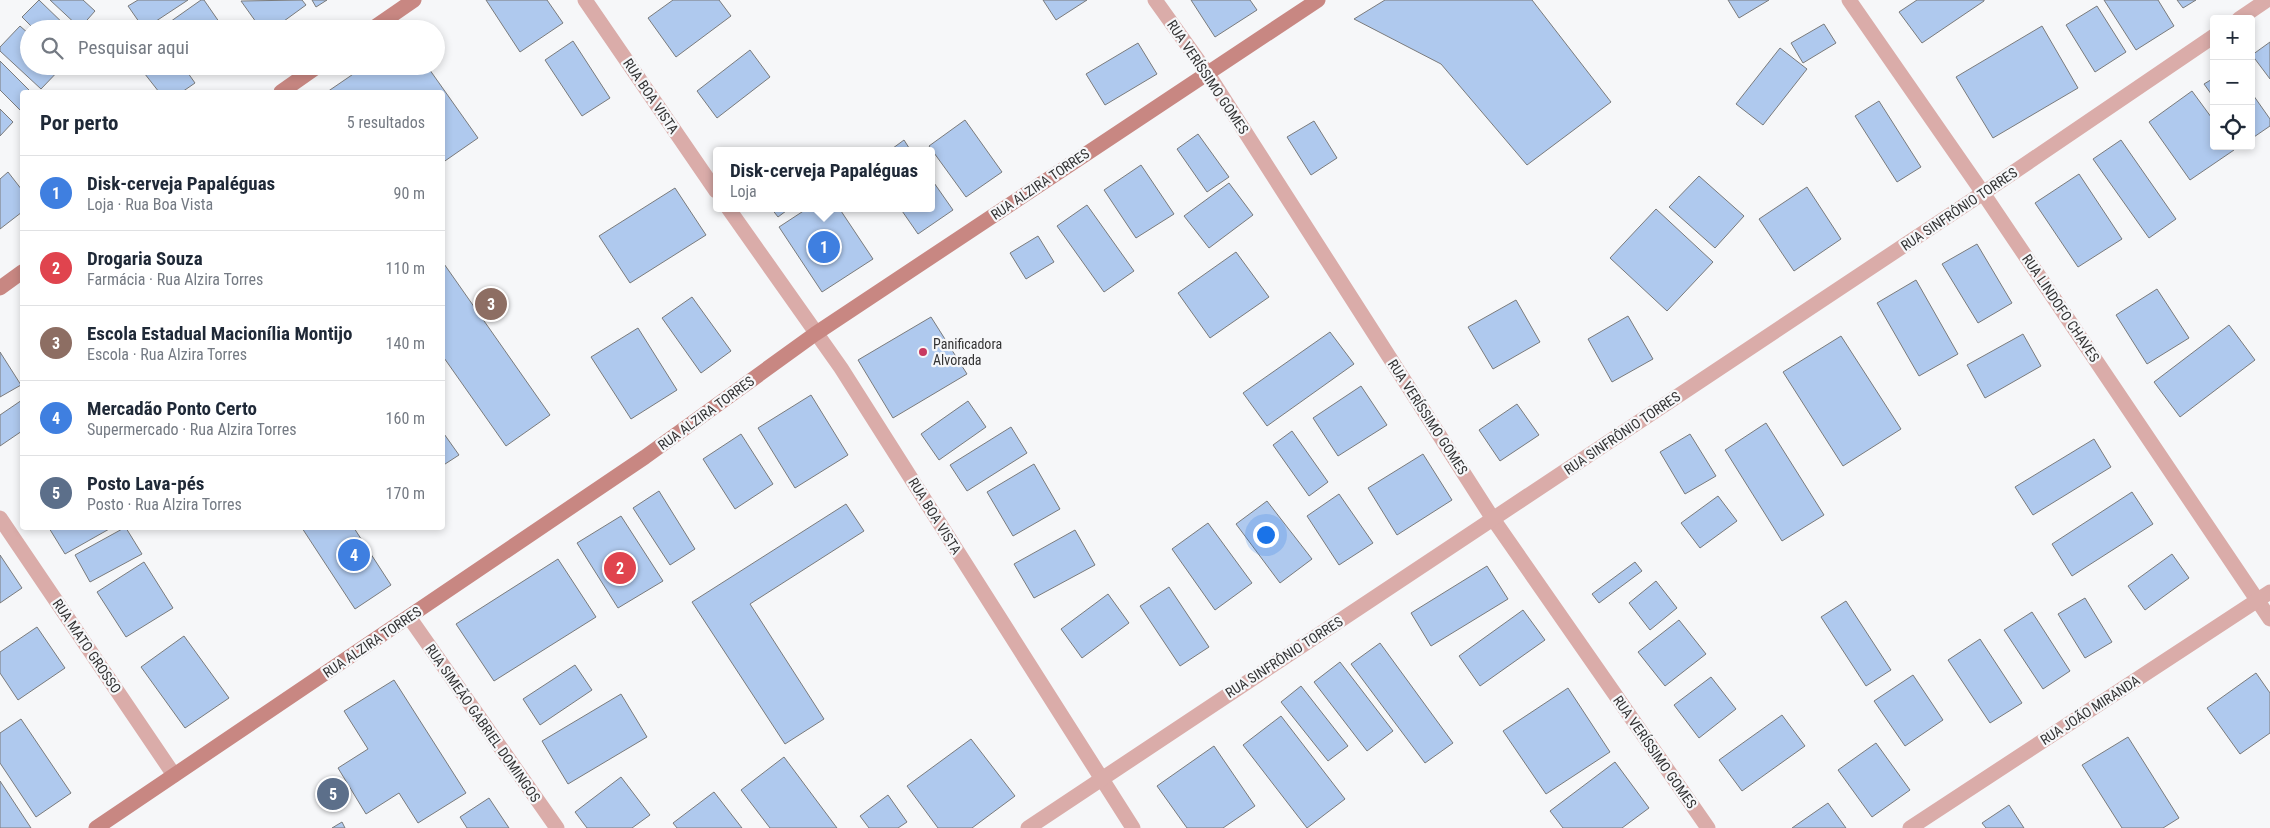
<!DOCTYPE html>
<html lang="pt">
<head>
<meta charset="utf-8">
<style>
  :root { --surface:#fff; --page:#f6f6f7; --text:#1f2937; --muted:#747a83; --line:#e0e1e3; --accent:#111827 }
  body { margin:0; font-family:"Roboto Condensed",sans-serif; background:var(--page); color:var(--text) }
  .controls { position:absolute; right:15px; top:15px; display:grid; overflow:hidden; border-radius:5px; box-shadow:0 2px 8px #0003 }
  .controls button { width:45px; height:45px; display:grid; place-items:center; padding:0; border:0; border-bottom:1px solid var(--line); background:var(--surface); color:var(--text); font:25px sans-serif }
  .you { position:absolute; left:1265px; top:534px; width:18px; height:18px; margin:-12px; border:4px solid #fff; border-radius:50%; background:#1a73e8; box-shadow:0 0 0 8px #1a73e833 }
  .badge { display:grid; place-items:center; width:32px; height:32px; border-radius:50%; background:var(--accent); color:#fff; font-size:16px; font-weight:700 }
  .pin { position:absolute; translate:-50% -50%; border:2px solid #fff; box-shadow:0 1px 5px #0006 }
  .popup { position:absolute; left:713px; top:147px; width:222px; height:65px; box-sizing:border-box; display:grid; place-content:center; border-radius:5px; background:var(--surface); filter:drop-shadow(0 1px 4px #0005); font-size:16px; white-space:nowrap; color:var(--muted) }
  .popup b { font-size:19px; color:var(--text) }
  .popup::after { content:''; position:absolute; left:50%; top:100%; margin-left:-10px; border:10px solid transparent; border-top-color:var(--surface) }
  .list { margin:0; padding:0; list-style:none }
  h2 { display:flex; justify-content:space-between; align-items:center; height:65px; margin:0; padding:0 20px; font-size:21px }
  h2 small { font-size:16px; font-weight:400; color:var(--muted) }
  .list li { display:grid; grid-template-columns:32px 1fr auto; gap:15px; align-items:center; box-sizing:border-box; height:75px; padding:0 20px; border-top:1px solid var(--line) }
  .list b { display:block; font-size:19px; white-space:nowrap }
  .list p { margin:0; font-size:16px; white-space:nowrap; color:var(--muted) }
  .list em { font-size:16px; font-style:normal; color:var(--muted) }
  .icon { flex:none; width:28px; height:28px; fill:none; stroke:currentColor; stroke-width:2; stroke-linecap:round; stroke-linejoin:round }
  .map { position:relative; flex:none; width:2270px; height:828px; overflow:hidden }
  .search { position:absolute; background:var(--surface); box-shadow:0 2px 8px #0003; left:20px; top:20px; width:425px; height:55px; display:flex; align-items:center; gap:12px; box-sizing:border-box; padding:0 18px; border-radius:28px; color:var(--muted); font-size:19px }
  .panel { position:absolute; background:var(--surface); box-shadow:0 2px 8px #0003; left:20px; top:90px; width:425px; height:440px; border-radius:5px }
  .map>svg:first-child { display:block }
  .building { fill:#afc9ee; stroke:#7a7b7c }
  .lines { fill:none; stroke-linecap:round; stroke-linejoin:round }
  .street { stroke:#daaca9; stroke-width:15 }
  .secondary { stroke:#c88782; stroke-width:15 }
  .poi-dot { fill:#c83960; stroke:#f6f7f9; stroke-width:2 }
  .labels { text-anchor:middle; stroke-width:4.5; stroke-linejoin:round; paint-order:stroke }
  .street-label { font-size:14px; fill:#333334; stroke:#f6f7f9 }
  .poi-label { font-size:14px; fill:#333334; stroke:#f6f7f9; text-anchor:start }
</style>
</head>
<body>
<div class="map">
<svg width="2270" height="828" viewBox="0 0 2270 828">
  <rect width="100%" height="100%" fill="#f6f7f9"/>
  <g class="building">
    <polygon points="39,0 69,29 34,29 22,17"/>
    <polygon points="50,0 83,0 95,11 80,28"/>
    <polygon points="138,0 188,0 144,29 128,6"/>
    <polygon points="201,0 204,0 224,29 171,29 167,24"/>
    <polygon points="302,0 306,5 273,29 261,29 241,1"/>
    <polygon points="312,0 327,0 316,7"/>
    <polygon points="486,0 547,0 563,23 520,52"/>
    <polygon points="673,0 719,0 731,16 676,57 648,18"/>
    <polygon points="1043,0 1087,0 1056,20"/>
    <polygon points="1191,0 1250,0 1257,10 1215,37"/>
    <polygon points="1385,0 1532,0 1611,102 1527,165 1441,64 1354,19"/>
    <polygon points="1728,0 1769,0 1739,18"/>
    <polygon points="1917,0 1984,0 1984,1 1922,43 1899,12"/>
    <polygon points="2104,0 2158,0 2174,26 2136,50"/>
    <polygon points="2177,0 2196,0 2183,8"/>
    <polygon points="2097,6 2126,52 2095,72 2066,25"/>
    <polygon points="1824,24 1836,43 1803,63 1791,43"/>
    <polygon points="20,26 29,34 29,66 63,66 41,89 0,51 0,47"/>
    <polygon points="2042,26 2078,88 1993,138 1956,77"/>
    <polygon points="573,41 610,98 582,116 545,60"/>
    <polygon points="2270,42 2270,79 2252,55"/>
    <polygon points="1138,43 1157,74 1105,105 1086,74"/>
    <polygon points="1780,48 1807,69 1763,125 1736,104"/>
    <polygon points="750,50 770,77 717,118 697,91"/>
    <polygon points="0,61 31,92 22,92 22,108 20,110 0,90"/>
    <polygon points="145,66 183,66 195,83 182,92 159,92 141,69"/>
    <polygon points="198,66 208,66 201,71"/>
    <polygon points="365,66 427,66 478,138 442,163 442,92 327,92"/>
    <polygon points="2214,78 2214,98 2204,84"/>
    <polygon points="2192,91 2214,121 2214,146 2231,146 2234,150 2190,180 2149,122"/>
    <polygon points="2251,92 2270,119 2270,126 2251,139"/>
    <polygon points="1879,101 1921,167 1897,182 1855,116"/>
    <polygon points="0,109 13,122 0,136"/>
    <polygon points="965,120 1002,172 966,197 929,146"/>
    <polygon points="1314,121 1337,158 1311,175 1287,137"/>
    <polygon points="1198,134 1229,177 1207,192 1177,149"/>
    <polygon points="904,140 911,151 889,151"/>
    <polygon points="2121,140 2176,219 2149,238 2093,159"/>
    <polygon points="1141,165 1174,214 1136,238 1104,190"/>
    <polygon points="8,172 22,190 22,212 0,229 0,179"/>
    <polygon points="2079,174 2122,239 2078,267 2035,203"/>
    <polygon points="1699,176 1744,216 1715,248 1669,207"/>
    <polygon points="932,180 953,210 918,234 900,208 932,208"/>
    <polygon points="1229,183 1253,215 1209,248 1184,216"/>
    <polygon points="1807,187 1841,239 1794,271 1759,219"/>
    <polygon points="675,188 706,235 630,283 599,236"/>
    <polygon points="1087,205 1134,271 1104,292 1057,226"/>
    <polygon points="771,208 790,208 778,217"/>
    <polygon points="808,208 839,208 873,259 822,292 779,227"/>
    <polygon points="1656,209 1713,262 1667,311 1610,258"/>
    <polygon points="1038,236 1054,262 1026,279 1010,253"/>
    <polygon points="1977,244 2012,303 1978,323 1942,264"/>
    <polygon points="1236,252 1269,297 1210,338 1178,293"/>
    <polygon points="442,261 550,415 506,446 442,355"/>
    <polygon points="1916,280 1958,354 1919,376 1877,303"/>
    <polygon points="2157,289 2189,338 2147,364 2116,315"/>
    <polygon points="692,297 731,351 701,373 662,318"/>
    <polygon points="1516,300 1540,342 1493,369 1468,327"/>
    <polygon points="1628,316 1653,359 1612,382 1588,339"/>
    <polygon points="931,317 967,374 893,418 858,360"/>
    <polygon points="2229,325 2255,360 2180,417 2154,382"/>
    <polygon points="638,328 677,390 631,419 591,357"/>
    <polygon points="1330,332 1354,364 1267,426 1243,393"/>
    <polygon points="2023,334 2041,366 1985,398 1967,365"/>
    <polygon points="1841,336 1901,429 1843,466 1783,372"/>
    <polygon points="0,352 21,385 0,397"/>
    <polygon points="1361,386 1387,425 1338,456 1313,418"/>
    <polygon points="811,395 848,455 795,488 758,428"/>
    <polygon points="22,400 22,431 0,446 0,415"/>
    <polygon points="968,401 986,427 939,460 921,434"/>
    <polygon points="1517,404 1539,435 1500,461 1479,430"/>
    <polygon points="1766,423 1824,515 1782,541 1725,450"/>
    <polygon points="1011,427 1027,453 967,491 950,465"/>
    <polygon points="442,431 459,455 442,466"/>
    <polygon points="1292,431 1328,482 1309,496 1273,445"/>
    <polygon points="741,434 773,484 735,509 703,459"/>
    <polygon points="1690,434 1716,476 1685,494 1660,452"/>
    <polygon points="2094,439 2111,467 2033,515 2015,487"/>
    <polygon points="1423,454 1452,500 1397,535 1368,488"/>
    <polygon points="1034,464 1060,509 1013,536 987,492"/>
    <polygon points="659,491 695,549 670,565 633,508"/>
    <polygon points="2132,492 2153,524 2072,576 2052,544"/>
    <polygon points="1339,494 1373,543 1339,565 1307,516"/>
    <polygon points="1718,496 1737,521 1700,548 1681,523"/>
    <polygon points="1267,501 1312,559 1280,583 1236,524"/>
    <polygon points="846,504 864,531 750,604 824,719 785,744 692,602"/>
    <polygon points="621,516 663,581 618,608 577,543"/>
    <polygon points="1208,523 1252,583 1215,610 1172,549"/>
    <polygon points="49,528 111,528 65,554"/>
    <polygon points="124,528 126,528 142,554 90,582 75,555"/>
    <polygon points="302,528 354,528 391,585 355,609"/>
    <polygon points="1075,530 1095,565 1034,598 1014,564"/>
    <polygon points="2172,554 2189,578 2145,610 2128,586"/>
    <polygon points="0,555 22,588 0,603"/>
    <polygon points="558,559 596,617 494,681 456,624"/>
    <polygon points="144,562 173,608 126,637 97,592"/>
    <polygon points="1635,562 1642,571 1599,603 1592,594"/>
    <polygon points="1487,566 1508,599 1431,646 1411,613"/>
    <polygon points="1656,581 1677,608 1650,630 1629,603"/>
    <polygon points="1169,587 1209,647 1180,666 1140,606"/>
    <polygon points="1108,594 1129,623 1082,658 1061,629"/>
    <polygon points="2085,598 2112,642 2085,658 2058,614"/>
    <polygon points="1846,601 1891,670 1866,686 1821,617"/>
    <polygon points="1523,610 1545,640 1480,686 1459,656"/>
    <polygon points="2032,612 2070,671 2043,689 2004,630"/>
    <polygon points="1679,620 1706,654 1665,686 1638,652"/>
    <polygon points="37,627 65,668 18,700 0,673 0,652"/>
    <polygon points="184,636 229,698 185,728 141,667"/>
    <polygon points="1980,639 2022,703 1990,723 1948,660"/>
    <polygon points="1380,643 1453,743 1425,763 1351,664"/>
    <polygon points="1340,662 1393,731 1367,751 1314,682"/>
    <polygon points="575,665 592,690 540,725 523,699"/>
    <polygon points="2256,673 2270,693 2270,733 2240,754 2207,708"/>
    <polygon points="1913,675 1943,720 1905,746 1874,701"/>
    <polygon points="1711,677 1736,709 1699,738 1674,705"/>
    <polygon points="394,680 466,793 418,823 399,793 366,814 338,768 368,749 344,711"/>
    <polygon points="1301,686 1348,746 1328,761 1281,702"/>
    <polygon points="1568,688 1610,752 1546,794 1503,731"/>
    <polygon points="621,694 647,737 568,784 542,741"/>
    <polygon points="1782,715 1805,746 1742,791 1719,760"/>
    <polygon points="1281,716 1345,799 1307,828 1243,745"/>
    <polygon points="21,719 71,793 36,817 0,763 0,733"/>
    <polygon points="2128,737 2179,818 2163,828 2122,828 2082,765"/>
    <polygon points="971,739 1015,796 972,828 938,828 907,786"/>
    <polygon points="1876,743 1910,790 1872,817 1838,770"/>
    <polygon points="1214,746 1255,806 1223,828 1187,828 1157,786"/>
    <polygon points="784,757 837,828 770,828 741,790"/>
    <polygon points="1615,762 1649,808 1622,828 1563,828 1550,811"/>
    <polygon points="621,777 650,815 632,828 587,828 575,812"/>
    <polygon points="0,781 31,828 0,828"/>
    <polygon points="714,792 742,828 677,828 673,823"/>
    <polygon points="888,795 907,822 898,828 869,828 860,816"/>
    <polygon points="489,798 509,828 467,828 460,817"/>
    <polygon points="1828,803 1846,828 1792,828"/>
    <polygon points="2009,805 2024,828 1986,828 1982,823"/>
    <polygon points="342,822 345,828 332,828"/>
  </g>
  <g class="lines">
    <g class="street">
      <polyline points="585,0 716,191"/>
      <polyline points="1155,0 1208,74 1493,519 1708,828"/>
      <polyline points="1849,0 1983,193 2270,619"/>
      <polyline points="2239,19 2267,0"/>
      <polyline points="728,208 841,368 1133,828"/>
      <polyline points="0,518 174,775"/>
      <polyline points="409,617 557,828"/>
      <polyline points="1028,828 1983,193 2214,36"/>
      <polyline points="1910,828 2270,592"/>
    </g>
    <g class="secondary">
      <polyline points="372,29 414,0"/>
      <polyline points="281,92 318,66"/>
      <polyline points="0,288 22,272"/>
      <polyline points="96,828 645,457 815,334 1318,0"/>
    </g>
  </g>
  <circle class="poi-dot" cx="923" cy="352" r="5"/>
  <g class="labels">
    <g class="street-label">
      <text transform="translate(1208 77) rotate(56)" y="5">RUA VERÍSSIMO GOMES</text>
      <text transform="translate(651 96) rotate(56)" y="5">RUA BOA VISTA</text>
      <text transform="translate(1040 184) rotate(-34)" y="5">RUA ALZIRA TORRES</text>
      <text transform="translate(1959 209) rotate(-34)" y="5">RUA SINFRÔNIO TORRES</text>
      <text transform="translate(2061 308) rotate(56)" y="5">RUA LINDOFO CHAVES</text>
      <text transform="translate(706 413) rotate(-36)" y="5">RUA ALZIRA TORRES</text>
      <text transform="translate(1428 417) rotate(57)" y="5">RUA VERÍSSIMO GOMES</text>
      <text transform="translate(1622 433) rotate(-34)" y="5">RUA SINFRÔNIO TORRES</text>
      <text transform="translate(935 516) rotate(58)" y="5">RUA BOA VISTA</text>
      <text transform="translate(372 642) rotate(-34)" y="5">RUA ALZIRA TORRES</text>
      <text transform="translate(87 646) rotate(56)" y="5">RUA MATO GROSSO</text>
      <text transform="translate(1284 657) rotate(-33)" y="5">RUA SINFRÔNIO TORRES</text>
      <text transform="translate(2090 710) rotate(-33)" y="5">RUA JOÃO MIRANDA</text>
      <text transform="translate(483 723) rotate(55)" y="5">RUA SIMEÃO GABRIEL DOMINGOS</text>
      <text transform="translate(1655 752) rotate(55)" y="5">RUA VERÍSSIMO GOMES</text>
    </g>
    <g class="poi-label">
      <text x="933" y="349">Panificadora<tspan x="933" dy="16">Alvorada</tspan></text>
    </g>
  </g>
</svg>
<div class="controls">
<button>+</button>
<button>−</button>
<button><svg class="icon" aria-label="locate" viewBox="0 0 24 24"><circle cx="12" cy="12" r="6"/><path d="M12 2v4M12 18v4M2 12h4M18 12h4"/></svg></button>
</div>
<div class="you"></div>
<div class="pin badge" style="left:824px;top:247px;background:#3f7fe0">1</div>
<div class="popup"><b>Disk-cerveja Papaléguas</b>Loja</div>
<div class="pin badge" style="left:620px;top:568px;background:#e0444e">2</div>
<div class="pin badge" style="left:491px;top:304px;background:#8d6e63">3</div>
<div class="pin badge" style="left:354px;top:555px;background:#3f7fe0">4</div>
<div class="pin badge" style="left:333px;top:794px;background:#5c6f8a">5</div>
<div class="search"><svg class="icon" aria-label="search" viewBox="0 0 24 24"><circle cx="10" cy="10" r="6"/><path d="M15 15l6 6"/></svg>Pesquisar aqui</div>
<section class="panel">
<h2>Por perto<small>5 resultados</small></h2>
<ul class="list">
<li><span class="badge" style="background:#3f7fe0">1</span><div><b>Disk-cerveja Papaléguas</b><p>Loja · Rua Boa Vista</p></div><em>90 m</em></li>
<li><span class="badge" style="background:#e0444e">2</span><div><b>Drogaria Souza</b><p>Farmácia · Rua Alzira Torres</p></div><em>110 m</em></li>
<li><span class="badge" style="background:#8d6e63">3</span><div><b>Escola Estadual Macionília Montijo</b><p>Escola · Rua Alzira Torres</p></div><em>140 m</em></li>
<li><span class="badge" style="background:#3f7fe0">4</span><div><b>Mercadão Ponto Certo</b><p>Supermercado · Rua Alzira Torres</p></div><em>160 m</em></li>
<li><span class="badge" style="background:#5c6f8a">5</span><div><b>Posto Lava-pés</b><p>Posto · Rua Alzira Torres</p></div><em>170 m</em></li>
</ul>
</section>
</div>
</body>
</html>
